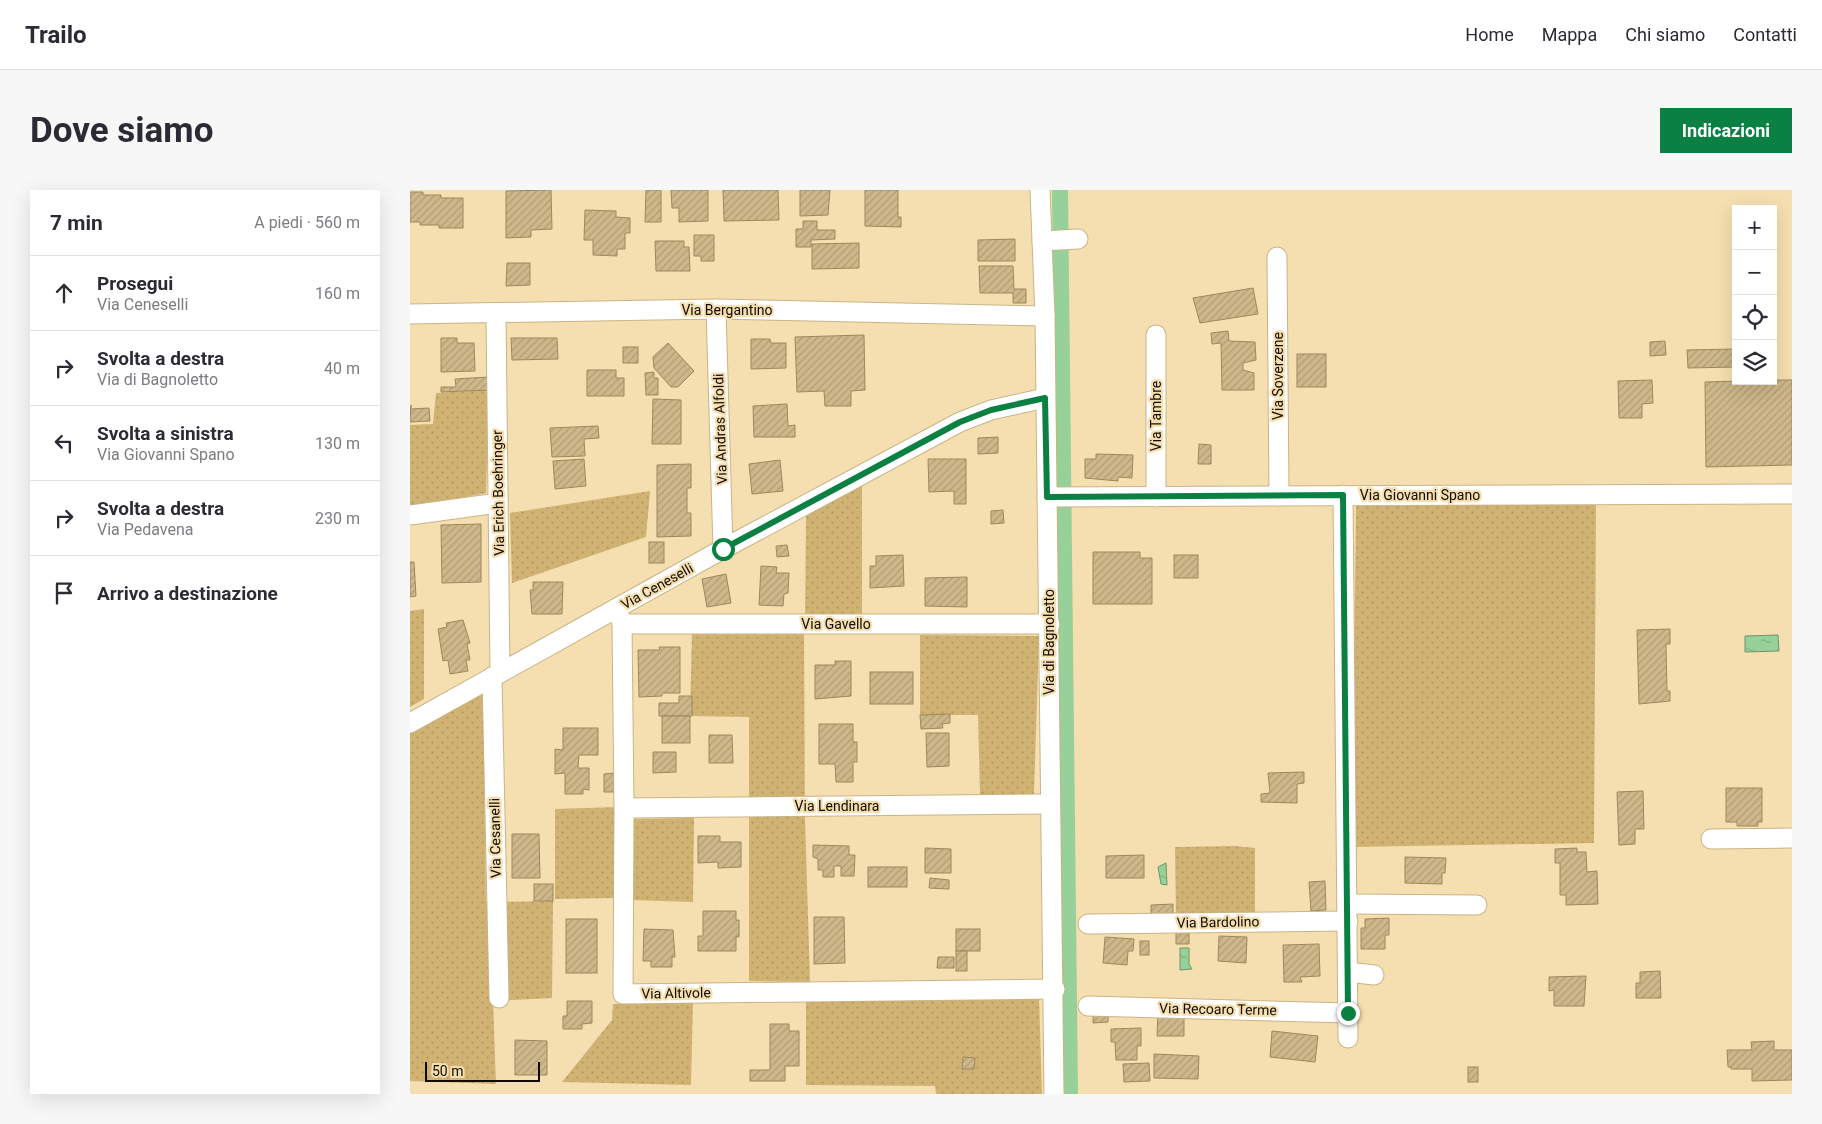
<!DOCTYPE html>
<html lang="it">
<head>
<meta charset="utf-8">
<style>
  :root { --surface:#fff; --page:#f7f7f7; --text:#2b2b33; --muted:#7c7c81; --line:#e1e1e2; --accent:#0b8043 }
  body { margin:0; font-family:Roboto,sans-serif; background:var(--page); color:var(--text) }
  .controls { position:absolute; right:15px; top:15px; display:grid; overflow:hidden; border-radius:0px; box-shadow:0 5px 20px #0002 }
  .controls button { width:45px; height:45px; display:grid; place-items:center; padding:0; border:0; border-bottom:1px solid var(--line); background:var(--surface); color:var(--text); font:25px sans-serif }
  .scale { position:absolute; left:15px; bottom:12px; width:115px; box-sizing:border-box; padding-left:5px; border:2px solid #120a00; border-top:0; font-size:14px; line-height:18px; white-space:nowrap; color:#120a00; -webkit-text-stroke:4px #f5dfb0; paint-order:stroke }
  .stop { position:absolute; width:15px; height:15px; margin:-11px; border:4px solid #0b8043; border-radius:50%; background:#fff }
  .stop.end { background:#0b8043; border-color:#fff; box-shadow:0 1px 5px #0008 }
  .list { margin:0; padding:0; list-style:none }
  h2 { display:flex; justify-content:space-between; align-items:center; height:65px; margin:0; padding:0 20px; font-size:21px }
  h2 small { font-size:16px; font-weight:400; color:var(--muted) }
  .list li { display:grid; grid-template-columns:32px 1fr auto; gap:15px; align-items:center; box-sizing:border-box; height:75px; padding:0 20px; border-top:1px solid var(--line) }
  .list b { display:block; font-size:19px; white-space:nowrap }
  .list p { margin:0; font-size:16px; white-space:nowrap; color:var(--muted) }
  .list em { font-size:16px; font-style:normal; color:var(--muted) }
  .icon { flex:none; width:28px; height:28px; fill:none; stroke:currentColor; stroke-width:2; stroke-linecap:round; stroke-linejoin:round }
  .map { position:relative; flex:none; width:1382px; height:904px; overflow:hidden; border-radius:0px }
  header { display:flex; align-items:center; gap:30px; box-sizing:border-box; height:70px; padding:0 25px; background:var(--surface); border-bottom:1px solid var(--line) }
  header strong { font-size:24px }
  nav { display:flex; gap:28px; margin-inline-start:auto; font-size:18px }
  .intro { display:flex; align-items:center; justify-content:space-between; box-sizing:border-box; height:120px; padding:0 30px }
  h1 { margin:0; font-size:35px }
  .button { padding:12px 22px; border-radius:0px; background:var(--accent); color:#fff; font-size:18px; font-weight:700 }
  main { display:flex; gap:30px; padding:0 30px }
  aside { flex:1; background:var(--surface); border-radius:0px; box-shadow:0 5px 20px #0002 }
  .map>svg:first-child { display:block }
  .grass { fill:url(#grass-dots) }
  .water { fill:url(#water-ripples); stroke:#6f956a }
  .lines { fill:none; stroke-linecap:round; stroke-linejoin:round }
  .canal { stroke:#97d098; stroke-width:16 }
  .building { fill:url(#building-hatch); stroke:#9d885c }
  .minor-casing { stroke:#c9b486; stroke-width:21 }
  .minor { stroke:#fff; stroke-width:19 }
  .route { stroke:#0b8043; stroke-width:6 }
  .labels { text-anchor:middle; stroke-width:4.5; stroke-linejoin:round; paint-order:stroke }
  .street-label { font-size:14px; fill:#120a00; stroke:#f5dfb0 }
</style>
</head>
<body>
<header>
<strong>Trailo</strong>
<nav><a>Home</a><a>Mappa</a><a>Chi siamo</a><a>Contatti</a></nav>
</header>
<div class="intro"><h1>Dove siamo</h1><a class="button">Indicazioni</a></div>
<main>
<aside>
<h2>7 min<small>A piedi · 560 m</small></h2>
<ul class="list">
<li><svg class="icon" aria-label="ahead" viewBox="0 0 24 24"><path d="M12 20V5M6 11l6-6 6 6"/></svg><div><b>Prosegui</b><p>Via Ceneselli</p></div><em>160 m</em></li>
<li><svg class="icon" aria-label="right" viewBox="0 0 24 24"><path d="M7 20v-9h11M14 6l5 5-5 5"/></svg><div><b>Svolta a destra</b><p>Via di Bagnoletto</p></div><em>40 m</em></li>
<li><svg class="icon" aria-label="left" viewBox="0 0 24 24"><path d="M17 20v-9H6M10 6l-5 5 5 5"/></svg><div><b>Svolta a sinistra</b><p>Via Giovanni Spano</p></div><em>130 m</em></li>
<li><svg class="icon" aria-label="right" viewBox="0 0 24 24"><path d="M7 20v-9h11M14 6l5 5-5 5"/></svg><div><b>Svolta a destra</b><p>Via Pedavena</p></div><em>230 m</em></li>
<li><svg class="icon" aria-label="arrive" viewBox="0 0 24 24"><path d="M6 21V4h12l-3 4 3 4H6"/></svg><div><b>Arrivo a destinazione</b></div></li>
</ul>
</aside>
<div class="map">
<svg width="1382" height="904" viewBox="0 0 1382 904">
  <defs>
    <pattern id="grass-dots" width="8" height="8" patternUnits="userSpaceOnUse" patternTransform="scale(1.25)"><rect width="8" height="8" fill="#d0b273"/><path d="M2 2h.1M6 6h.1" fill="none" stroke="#b29862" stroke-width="1.8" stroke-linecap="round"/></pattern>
    <pattern id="water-ripples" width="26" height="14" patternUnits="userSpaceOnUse" patternTransform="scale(1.25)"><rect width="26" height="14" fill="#97d098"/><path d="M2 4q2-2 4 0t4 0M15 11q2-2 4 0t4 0" fill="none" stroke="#81b181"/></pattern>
    <pattern id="building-hatch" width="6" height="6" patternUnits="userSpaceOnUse" patternTransform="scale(1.25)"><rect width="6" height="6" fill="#ceb88a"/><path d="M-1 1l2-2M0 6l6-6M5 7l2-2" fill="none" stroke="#b09d75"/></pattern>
  </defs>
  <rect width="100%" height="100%" fill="#f5dfb0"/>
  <g class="grass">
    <polygon points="79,200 76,303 0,318 0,235 23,234 26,203"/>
    <polygon points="452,295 452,424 395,429 396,324"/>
    <polygon points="240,301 236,347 102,393 100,323"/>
    <polygon points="1186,312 1184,653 942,657 946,316"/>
    <polygon points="14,419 14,509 0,517 0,421"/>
    <polygon points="394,442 395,628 400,792 339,791 339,527 280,526 282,443"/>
    <polygon points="510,445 629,446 624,604 570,605 568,525 510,525"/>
    <polygon points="73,501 76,712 143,711 142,808 83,811 86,894 0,891 0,538"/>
    <polygon points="207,617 206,708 145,709 145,619"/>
    <polygon points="284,628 283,712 222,710 221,629"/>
    <polygon points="825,656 845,658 845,728 766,727 765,657"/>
    <polygon points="629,807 632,904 526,904 525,896 396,895 396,811"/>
    <polygon points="283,811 281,895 152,892 202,830 203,814"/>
  </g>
  <g class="water">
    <polygon points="1368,445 1369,461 1335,462 1335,446"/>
    <polygon points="756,673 757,695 751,694 748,677"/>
    <polygon points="770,758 779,758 779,774 782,779 770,780"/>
  </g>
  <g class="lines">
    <polyline class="canal" points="650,0 660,904"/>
  </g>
  <g class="building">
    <polygon points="141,0 142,39 121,40 121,47 96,48 96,1"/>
    <polygon points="236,0 251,0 251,32 235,32"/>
    <polygon points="261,0 298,0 298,31 269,32 269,18 262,18"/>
    <polygon points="313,0 368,0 369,30 314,31"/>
    <polygon points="390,0 420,0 418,25 390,26"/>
    <polygon points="455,0 488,0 488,27 491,27 491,37 455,36"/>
    <polygon points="0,2 13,2 13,5 31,5 31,8 53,8 53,38 29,38 29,35 10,35 10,32 0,32"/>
    <polygon points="175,20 206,21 206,27 220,28 220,43 215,43 215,59 207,59 207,66 183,65 183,50 174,50"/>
    <polygon points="393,31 407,31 407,40 425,40 425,49 401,50 401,57 386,57 386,39 393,39"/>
    <polygon points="284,45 304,45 304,71 291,71 291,66 284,66"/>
    <polygon points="605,49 605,71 568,71 568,50"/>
    <polygon points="245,51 274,51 274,57 279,57 280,81 246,81"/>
    <polygon points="449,53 449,78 402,79 402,54"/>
    <polygon points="97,73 120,73 120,95 96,96"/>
    <polygon points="569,76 603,76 604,99 616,99 616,113 603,113 603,103 570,103"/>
    <polygon points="843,98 848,124 790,133 783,108"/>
    <polygon points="818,141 819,151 845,152 846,170 833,173 833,180 844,183 844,200 812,200 811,153 802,154 801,143"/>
    <polygon points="454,145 455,200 441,201 441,216 415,216 414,201 387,202 385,147"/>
    <polygon points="31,148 47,148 47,153 64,153 65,181 31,182"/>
    <polygon points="101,148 147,148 148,169 102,170"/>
    <polygon points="341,149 360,149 361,153 376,153 376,178 341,179"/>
    <polygon points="1255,151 1256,165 1240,166 1240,152"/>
    <polygon points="258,153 284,181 268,197 261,197 244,178 243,167"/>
    <rect x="213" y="157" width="15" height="16"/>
    <polygon points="1326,159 1326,177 1278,178 1277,160"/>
    <rect x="887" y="164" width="29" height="33"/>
    <polygon points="177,180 206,180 206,188 214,188 214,206 177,206"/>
    <polygon points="244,182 244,188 248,188 248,205 236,205 235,183"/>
    <polygon points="79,187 79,200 31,202 31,197 46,197 45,189"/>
    <polygon points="1242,190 1243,213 1232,214 1232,228 1209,228 1208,191"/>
    <polygon points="1363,190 1382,190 1382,275 1296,277 1295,192"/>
    <polygon points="243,209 271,210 271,254 242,254"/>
    <polygon points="377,214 378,236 385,235 385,247 344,247 343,216"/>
    <polygon points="1,215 1,219 19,218 20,231 0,232"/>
    <polygon points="188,236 189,248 174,249 175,266 142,267 140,238"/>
    <polygon points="588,247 588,263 568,264 568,248"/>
    <polygon points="789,254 801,255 801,274 788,274"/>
    <polygon points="686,264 723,265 722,288 708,287 708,291 675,288 675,269 686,269"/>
    <polygon points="174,269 176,296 145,299 143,271"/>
    <polygon points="518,269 556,269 556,314 544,314 544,301 519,302"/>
    <polygon points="370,270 373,301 342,304 339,274"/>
    <polygon points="281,274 281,298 277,298 277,323 281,323 281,346 247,347 247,275"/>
    <polygon points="593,320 594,333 581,334 581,321"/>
    <polygon points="71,334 71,392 32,393 31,335"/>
    <rect x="239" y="352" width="15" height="21"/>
    <polygon points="377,355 379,366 367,367 366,356"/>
    <polygon points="683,362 730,362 730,368 742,368 742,414 683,414"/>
    <polygon points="493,365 494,396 460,398 460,376 466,376 466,366"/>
    <rect x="764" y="365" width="24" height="23"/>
    <polygon points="0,372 4,372 6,406 0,407"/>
    <polygon points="351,376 367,377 366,383 379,383 378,403 374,404 373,416 349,415"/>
    <polygon points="316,384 321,413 297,417 292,389"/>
    <polygon points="557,387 557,417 515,416 515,388"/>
    <polygon points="123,392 153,392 152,424 122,424 120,400 123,400"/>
    <polygon points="53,430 60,453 57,454 60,470 56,470 58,481 40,484 38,470 33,471 28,439 37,437 36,433"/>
    <polygon points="1260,439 1260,454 1256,454 1257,501 1260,501 1260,511 1229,514 1227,440"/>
    <polygon points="249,457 270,457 270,503 252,503 252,506 229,507 228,460 250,460"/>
    <polygon points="425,471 441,471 441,506 405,509 405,475 425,475"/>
    <rect x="460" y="482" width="43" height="32"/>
    <polygon points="269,506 282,506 282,526 249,526 249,513 269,513"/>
    <polygon points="540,524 540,533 532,534 533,538 511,539 510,525"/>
    <rect x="252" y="526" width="28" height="27"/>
    <polygon points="409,534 443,534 443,552 447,552 447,572 443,572 443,592 426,592 425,574 409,574"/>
    <polygon points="153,538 188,538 188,565 169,565 168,578 179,578 179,600 173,599 173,604 155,604 155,583 145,584 145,559 153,560"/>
    <polygon points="516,543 539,543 539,576 517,577"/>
    <polygon points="299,545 322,545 323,573 299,573"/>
    <polygon points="243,562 266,562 266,582 243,583"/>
    <polygon points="894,582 894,593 887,594 887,613 851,612 851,604 860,603 858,583"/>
    <polygon points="204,583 204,602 194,602 194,584"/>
    <polygon points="1316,598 1352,598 1352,632 1348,632 1348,636 1327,636 1327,632 1316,632"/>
    <polygon points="1233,601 1234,639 1225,639 1225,654 1209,655 1207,602"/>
    <polygon points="102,644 129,644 130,688 102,688"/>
    <polygon points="288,646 310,646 310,652 331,652 331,677 308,678 308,672 288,673"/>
    <polygon points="403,655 439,656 439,665 445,665 444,686 431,686 431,676 424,676 424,687 413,687 413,680 408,680 408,669 403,667"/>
    <polygon points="515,658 541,659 541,683 515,683"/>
    <polygon points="1167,658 1167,662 1176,662 1177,682 1187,681 1188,714 1156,715 1156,705 1150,705 1150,673 1145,673 1145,659"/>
    <polygon points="734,665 734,688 696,688 696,666"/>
    <polygon points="995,667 1036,668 1035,683 1032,683 1032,694 995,693"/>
    <rect x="458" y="677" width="39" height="20"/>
    <polygon points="520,688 539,690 539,699 519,698"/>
    <polygon points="915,691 916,720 901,721 899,692"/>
    <rect x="124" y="694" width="19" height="17"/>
    <polygon points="763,714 763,725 741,725 741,715"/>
    <polygon points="293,721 326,721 326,730 329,730 329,747 326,747 326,761 288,761 288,746 293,746"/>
    <polygon points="404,727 434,727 435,773 404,774"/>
    <polygon points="979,728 979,745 975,745 975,759 951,759 951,738 955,738 955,729"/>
    <rect x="156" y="729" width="31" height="54"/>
    <polygon points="234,739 263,740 265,767 262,767 262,777 241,777 241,771 233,771"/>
    <rect x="546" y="739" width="24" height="22"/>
    <polygon points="766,742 779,743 779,754 766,754"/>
    <polygon points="809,746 837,747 836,773 808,771"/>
    <polygon points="695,747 724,749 723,761 718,761 717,775 693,773"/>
    <rect x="730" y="751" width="9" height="14"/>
    <polygon points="909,754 910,786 890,787 892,792 874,792 873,755"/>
    <rect x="546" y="761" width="11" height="20"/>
    <polygon points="528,767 544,767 544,778 527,778"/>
    <polygon points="1250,781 1251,808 1226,808 1226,793 1230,793 1230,782"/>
    <polygon points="1176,786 1174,816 1144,816 1144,800 1139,801 1139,787"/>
    <polygon points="157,811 182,811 182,833 172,834 172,839 153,839 153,826 157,826"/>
    <polygon points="683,821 698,821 698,832 683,833"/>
    <polygon points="748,821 774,821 774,846 747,846"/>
    <polygon points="360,834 379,834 379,841 389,841 389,876 375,876 375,891 340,891 340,880 360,880"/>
    <polygon points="731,838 731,856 727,856 727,870 706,870 705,852 701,852 701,839"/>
    <polygon points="862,841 908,846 905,872 860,867"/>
    <polygon points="105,850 137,851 137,885 105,885"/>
    <polygon points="1364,851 1364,860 1382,860 1382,890 1342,891 1342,879 1321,879 1321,877 1318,877 1317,860 1342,860 1341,852"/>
    <polygon points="744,864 789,866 788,889 744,888"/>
    <polygon points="553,867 565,868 564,879 552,879"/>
    <polygon points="739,873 740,891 714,892 713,874"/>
    <rect x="1058" y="877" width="10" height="15"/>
  </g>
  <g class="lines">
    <defs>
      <g id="minor">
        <polyline points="630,0 635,126 644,904"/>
        <polyline points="632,51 668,49"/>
        <polyline points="867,67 869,306"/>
        <polyline points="306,119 313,359"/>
        <polyline points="0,124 306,119 635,126"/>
        <polyline points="86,124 90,483"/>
        <polyline points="933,305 938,848"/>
        <polyline points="637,307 1382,304"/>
        <polyline points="746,307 746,145"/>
        <polyline points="0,325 88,313"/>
        <polyline points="207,418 212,434 214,618 213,804 645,799"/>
        <polyline points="212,434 640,434"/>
        <polyline points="82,487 89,808"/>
        <polyline points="0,533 313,359 550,232 581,220 635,208"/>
        <polyline points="214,618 639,614"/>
        <polyline points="1301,649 1382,648"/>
        <polyline points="938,714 1067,715"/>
        <polyline points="678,734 938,731"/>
        <polyline points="938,782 964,785"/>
        <polyline points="678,816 938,823"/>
      </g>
    </defs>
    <use href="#minor" class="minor-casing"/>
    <use href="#minor" class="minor"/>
  </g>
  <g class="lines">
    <polyline class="route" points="313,359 550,232 581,220 635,208 637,307 933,305 938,823"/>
  </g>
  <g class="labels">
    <g class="street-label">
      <text x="317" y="125">Via Bergantino</text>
      <text transform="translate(868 186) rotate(-90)" y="5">Via Soverzene</text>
      <text transform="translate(746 226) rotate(-90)" y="5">Via Tambre</text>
      <text transform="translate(310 239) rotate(-92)" y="5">Via Andras Alfoldi</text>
      <text transform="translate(88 303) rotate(-91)" y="5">Via Erich Boehringer</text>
      <text x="1010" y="310">Via Giovanni Spano</text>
      <text transform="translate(247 396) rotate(-29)" y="5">Via Ceneselli</text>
      <text x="426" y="439">Via Gavello</text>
      <text transform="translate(639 452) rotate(-90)" y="5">Via di Bagnoletto</text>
      <text x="427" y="621">Via Lendinara</text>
      <text transform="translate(85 648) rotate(-91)" y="5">Via Cesanelli</text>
      <text transform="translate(808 732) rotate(-1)" y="5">Via Bardolino</text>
      <text transform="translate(266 803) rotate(-1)" y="5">Via Altivole</text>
      <text transform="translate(808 819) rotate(1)" y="5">Via Recoaro Terme</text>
    </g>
  </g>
</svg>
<div class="controls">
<button>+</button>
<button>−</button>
<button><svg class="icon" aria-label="locate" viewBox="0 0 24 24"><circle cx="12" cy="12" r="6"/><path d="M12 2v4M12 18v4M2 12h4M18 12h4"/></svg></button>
<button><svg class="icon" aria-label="layers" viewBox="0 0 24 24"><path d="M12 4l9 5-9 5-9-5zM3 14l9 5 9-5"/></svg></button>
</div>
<div class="scale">50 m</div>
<div class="stop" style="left:313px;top:359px"></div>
<div class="stop end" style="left:938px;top:823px"></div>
</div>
</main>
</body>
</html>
